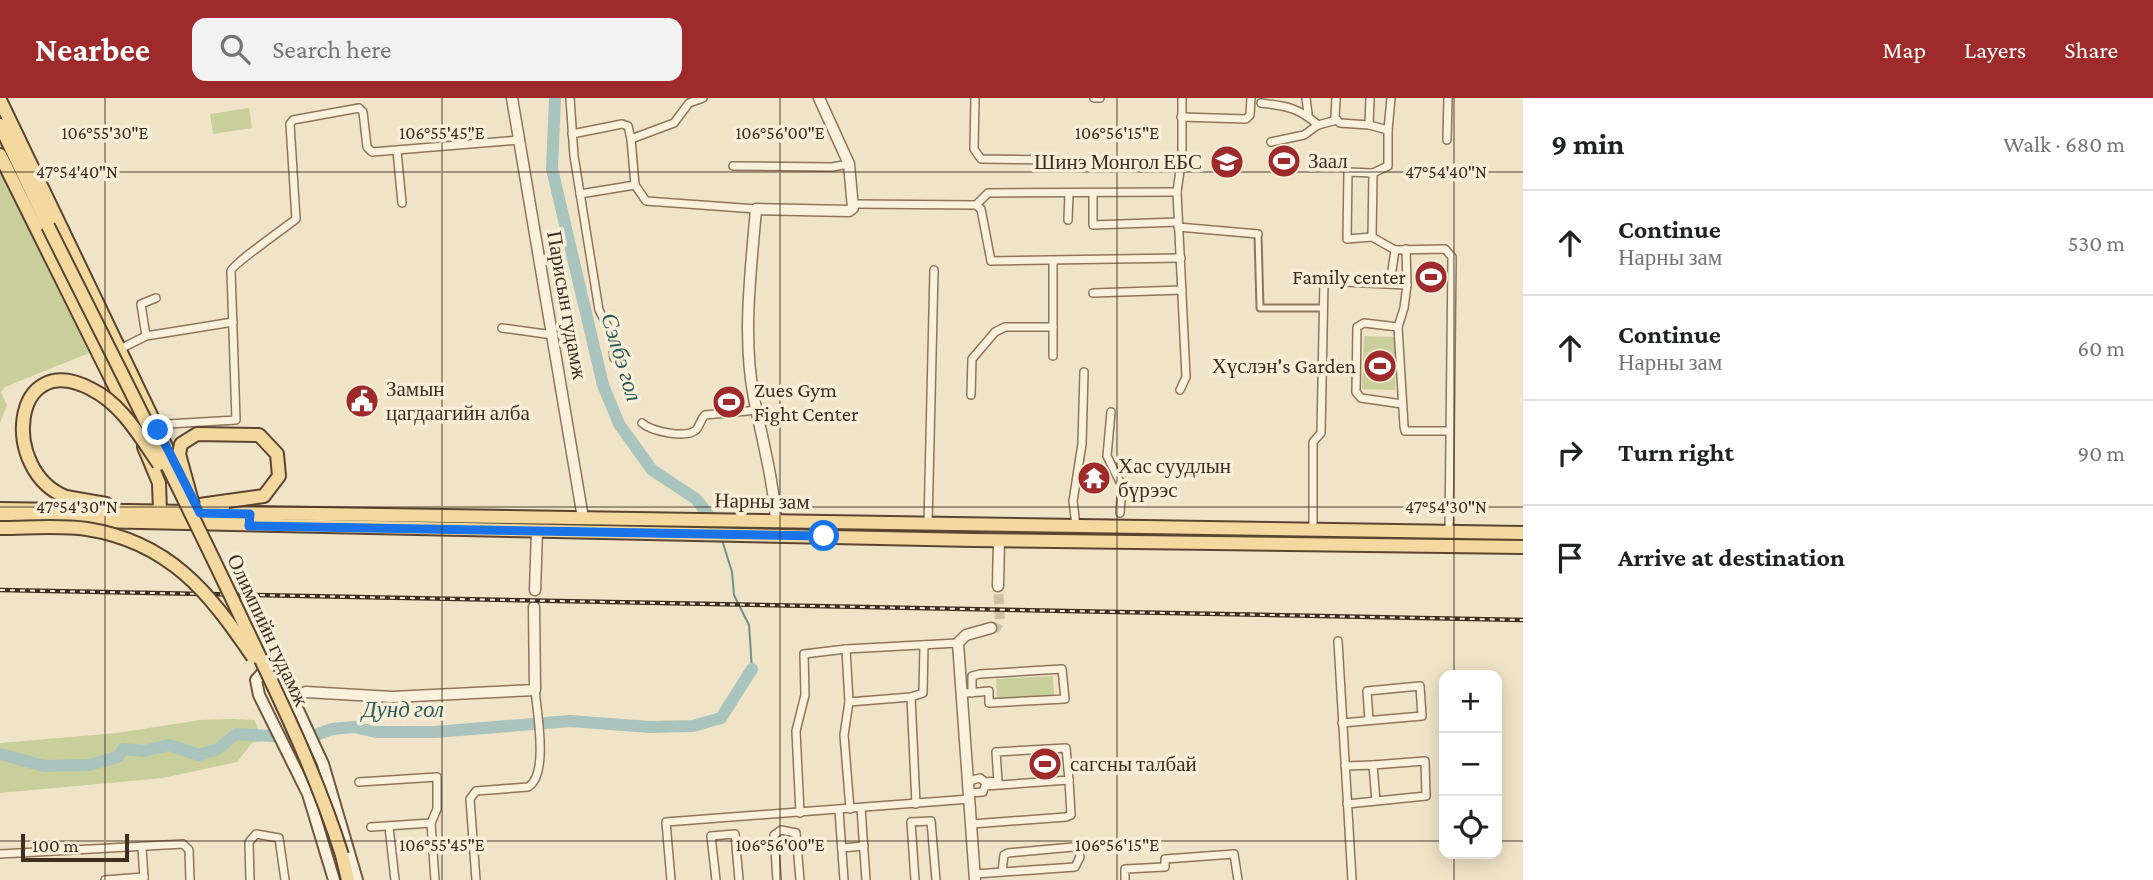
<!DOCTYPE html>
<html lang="en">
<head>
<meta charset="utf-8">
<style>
  :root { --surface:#fff; --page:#f2f2f2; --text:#202124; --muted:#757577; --line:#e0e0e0; --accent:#9e2a2b }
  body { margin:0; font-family:"Crimson Pro",serif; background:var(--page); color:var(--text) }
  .controls { position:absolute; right:21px; bottom:21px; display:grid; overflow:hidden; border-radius:14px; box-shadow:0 4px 18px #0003 }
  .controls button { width:63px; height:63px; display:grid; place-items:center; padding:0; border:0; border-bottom:2px solid var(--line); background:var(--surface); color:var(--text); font:35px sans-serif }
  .scale { position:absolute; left:21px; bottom:18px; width:108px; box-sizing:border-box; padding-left:7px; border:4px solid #3d2e20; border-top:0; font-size:19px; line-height:24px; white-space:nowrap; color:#3d2e20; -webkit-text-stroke:5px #f7eed8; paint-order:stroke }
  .stop { position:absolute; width:21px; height:21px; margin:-16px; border:5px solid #1a73e8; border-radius:50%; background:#fff }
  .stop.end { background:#1a73e8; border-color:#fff; box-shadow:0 2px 7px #0008 }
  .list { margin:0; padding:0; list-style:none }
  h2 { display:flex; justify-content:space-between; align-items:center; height:91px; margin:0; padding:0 28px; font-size:30px }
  h2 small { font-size:23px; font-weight:400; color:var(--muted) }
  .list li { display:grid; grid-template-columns:46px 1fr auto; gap:21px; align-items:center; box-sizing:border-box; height:105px; padding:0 28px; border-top:2px solid var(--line) }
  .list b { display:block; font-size:26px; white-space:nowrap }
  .list p { margin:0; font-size:23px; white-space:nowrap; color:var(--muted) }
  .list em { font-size:23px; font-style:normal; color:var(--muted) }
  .icon { flex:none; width:38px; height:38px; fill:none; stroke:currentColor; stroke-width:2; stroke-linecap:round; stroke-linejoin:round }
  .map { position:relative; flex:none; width:1523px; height:782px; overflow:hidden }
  header { display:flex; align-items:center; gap:42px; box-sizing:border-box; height:98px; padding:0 35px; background:var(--accent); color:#fff }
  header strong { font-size:33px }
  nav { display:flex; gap:38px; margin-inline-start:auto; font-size:24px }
  .search { width:490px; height:63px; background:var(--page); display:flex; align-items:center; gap:18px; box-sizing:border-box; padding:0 24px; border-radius:14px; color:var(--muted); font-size:26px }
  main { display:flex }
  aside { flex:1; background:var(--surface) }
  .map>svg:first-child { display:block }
  .green { fill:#c9cf9b }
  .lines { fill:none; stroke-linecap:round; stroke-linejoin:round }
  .stream { stroke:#6f938a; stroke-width:2 }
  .river { stroke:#a9c4bc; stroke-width:12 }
  .tertiary-tunnel { stroke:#ccc0a6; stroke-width:10; stroke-dasharray:10 5; stroke-linecap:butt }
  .pedestrian-casing { stroke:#8d765c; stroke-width:9 }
  .minor-casing { stroke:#8d765c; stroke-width:10 }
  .tertiary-casing { stroke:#8d765c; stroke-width:13 }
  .secondary-casing { stroke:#6f573f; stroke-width:14 }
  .primary-casing { stroke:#5b4430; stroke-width:16 }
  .pedestrian { stroke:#faf1dc; stroke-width:5 }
  .minor { stroke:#faf1dc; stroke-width:7 }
  .tertiary { stroke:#faf1dc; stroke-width:10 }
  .secondary { stroke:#faf1dc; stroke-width:10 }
  .primary { stroke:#f3d9a0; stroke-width:12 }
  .rail-casing { stroke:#3d2e20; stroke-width:4.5 }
  .rail { stroke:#f7eed8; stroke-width:2; stroke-dasharray:5; stroke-linecap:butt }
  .primary-bridge-casing { stroke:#5b4430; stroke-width:16; stroke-linecap:butt }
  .primary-bridge { stroke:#f3d9a0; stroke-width:12 }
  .route { stroke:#1a73e8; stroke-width:9 }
  .ticks { fill:none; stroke:#3d2e20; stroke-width:2; stroke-opacity:0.45 }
  .labels { text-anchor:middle; stroke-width:7; stroke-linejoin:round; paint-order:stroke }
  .poi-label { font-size:21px; fill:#3d2e20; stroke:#f7eed8; text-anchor:start }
  .street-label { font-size:21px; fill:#3d2e20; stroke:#f7eed8 }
  .water-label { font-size:23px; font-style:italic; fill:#2f5d5a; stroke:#f7eed8 }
  .ticks-label { font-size:18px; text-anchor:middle; fill:#3d2e20; stroke:#f7eed8; stroke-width:7; stroke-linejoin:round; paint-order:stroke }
</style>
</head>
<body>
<header>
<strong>Nearbee</strong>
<div class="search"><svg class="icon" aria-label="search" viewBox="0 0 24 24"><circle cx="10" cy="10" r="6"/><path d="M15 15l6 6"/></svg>Search here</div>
<nav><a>Map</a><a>Layers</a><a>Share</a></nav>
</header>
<main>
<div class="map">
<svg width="1523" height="782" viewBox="0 0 1523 782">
  <rect width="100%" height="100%" fill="#f0e4c8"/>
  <g class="green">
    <polygon points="249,10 252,30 213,36 210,16"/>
    <polygon points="0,71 89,255 5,289 1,294 7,307 0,325"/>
    <polygon points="1364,238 1397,239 1395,292 1362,291"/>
    <polygon points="1053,578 1054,597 997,601 996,581"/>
    <polygon points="233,621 255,622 261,643 252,645 237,664 163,680 0,695 0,645 117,635 200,622"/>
  </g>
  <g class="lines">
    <polyline class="stream" points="722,442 732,474 734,497 749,527 752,571"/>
    <g class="river">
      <polyline points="555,0 552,71 603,287 619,326 652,372 696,401 717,428"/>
      <polyline points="0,656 44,668 89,667 118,659 123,651 144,653 169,647 199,657 218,651 236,636 307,640 332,631 354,629 376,634 435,634 570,623 650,629 693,628 721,620 752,571"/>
    </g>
    <polyline class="tertiary-tunnel" points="991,530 996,530 1000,523 998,488"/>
    <defs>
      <polyline id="pedestrian" points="1258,136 1260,210 1323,210"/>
      <g id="minor">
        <polyline points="570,0 574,58 599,212 612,237 614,260"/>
        <polyline points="975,0 974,51 981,61 1058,62"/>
        <polyline points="1094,0 1100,0"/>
        <polyline points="1306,0 1308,16"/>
        <polyline points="1336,0 1335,20 1340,25 1369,27 1388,32 1388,68 1373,75 1348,74 1347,141 1372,139 1395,152 1445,151 1452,159 1449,434"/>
        <path d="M1261,5C1287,8 1299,10 1318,27L1337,22"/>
        <polyline points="1181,19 1246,21 1250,17 1251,0"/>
        <polyline points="1369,27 1370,0"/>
        <polyline points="1388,32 1391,0"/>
        <polyline points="572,36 622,26 628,28 631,41 674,25 689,5 703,0"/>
        <polyline points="631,41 635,87"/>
        <polyline points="1447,42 1448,0"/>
        <polyline points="1271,44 1304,37 1318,27"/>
        <polyline points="397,53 402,105"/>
        <polyline points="733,68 832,69 849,66"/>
        <polyline points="1093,95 1093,127 1178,124"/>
        <polyline points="580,96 635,87 646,103 756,111"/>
        <polyline points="855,106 976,107 988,95 1177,94"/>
        <polyline points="976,107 981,111 991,163 1181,160"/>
        <polyline points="1068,122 1069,95"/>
        <polyline points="1178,129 1258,136"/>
        <polyline points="1372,139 1373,75"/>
        <polyline points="1053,163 1053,258"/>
        <polyline points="1390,186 1395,152"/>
        <polyline points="1407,187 1404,210 1398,229 1404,328 1405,333 1449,333"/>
        <polyline points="1093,195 1182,192"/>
        <polyline points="1398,229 1364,225 1357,229 1356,294 1361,300 1402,306"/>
        <polyline points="502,230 553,237"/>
        <polyline points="146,238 141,206 156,200"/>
        <polyline points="120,251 146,238 233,224"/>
        <polyline points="1180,292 1186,279 1177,94 1182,58 1182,0"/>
        <polyline points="971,297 972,261 995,234 1005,229 1053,229"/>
        <polyline points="1111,314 1107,358 1122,388 1120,415"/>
        <path d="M642,325C651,333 685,341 696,332C700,328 700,322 705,317L758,312"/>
        <path d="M158,332L168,326L236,322L231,173C233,166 286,129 296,121L290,26L293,22L359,10L363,14L367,49L372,54L520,42"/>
        <polyline points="1313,425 1313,344 1321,335 1324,183 1407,187 1406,151"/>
        <polyline points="928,426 934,172"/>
        <polyline points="1076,428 1073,403 1082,346 1084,274"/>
        <polyline points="1338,543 1352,782"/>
        <path d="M961,595C970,595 980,594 989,593V605L1065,601L1062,571L980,576L972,578V595"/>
        <polyline points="911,599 916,706"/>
        <polyline points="849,604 911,599 923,595 924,547"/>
        <polyline points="1342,625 1422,618 1420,588 1367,593 1369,622"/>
        <polyline points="1345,668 1373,667"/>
        <polyline points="969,683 980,680 985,684 998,683 996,654 1066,650 1069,682 985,688 983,694 969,695"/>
        <polyline points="359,684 437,679 437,711 431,725 435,782"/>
        <polyline points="1347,706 1426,698 1425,663 1373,667 1376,703"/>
        <polyline points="861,710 866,782"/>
        <polyline points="850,711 844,637 849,604 846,551 958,545"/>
        <polyline points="839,712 844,782"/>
        <polyline points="800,715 796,633 805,597 804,556 846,551"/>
        <polyline points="972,726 1066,719 1071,717 1069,682"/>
        <polyline points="371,729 431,725"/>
        <polyline points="389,729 395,782"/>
        <polyline points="142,750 144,781"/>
        <polyline points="842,750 864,748"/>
        <polyline points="0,756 183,746 189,752 190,782"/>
        <polyline points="975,776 1075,769 1080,759 1079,753 1073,749 1008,755 1004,757 1002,774"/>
        <polyline points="105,782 144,779"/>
        <polyline points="250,782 249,744 256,736 279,740 285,782"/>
        <path d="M476,782L470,701L476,693L528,689C549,677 537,614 535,592"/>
        <polyline points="671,782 666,724 970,701"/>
        <polyline points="716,782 711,738 735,736 739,782"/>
        <polyline points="777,782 774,737 781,732 796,735 800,782"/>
        <polyline points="915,782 911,724 931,723 936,782"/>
        <polyline points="1125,782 1125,771 1165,769 1165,761 1234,756 1238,782"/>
      </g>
      <g id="tertiary">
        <polyline points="512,0 583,420"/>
        <path d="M776,422C773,380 762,341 754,300C742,240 751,171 756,111L849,113L853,110L849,66L819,0"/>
        <polyline points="998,488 999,442"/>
        <polyline points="535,492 537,433"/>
        <polyline points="291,599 306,594 392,599 535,592 534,509"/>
        <polyline points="975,782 958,545 966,537 991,530"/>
      </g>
      <polyline id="secondary" points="334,782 308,696 259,597 256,582 265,572 281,575 323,666 357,782"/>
      <g id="primary">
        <polyline points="0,2 183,384"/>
        <polyline points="0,27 48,128"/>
        <polyline points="0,57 132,323"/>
        <polyline points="144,349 159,385 160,413"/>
        <polyline points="66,399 106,406"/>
        <polyline points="186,409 228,403"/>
        <polyline points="0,411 1523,435"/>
        <polyline points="0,421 973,442 1523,449"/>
        <polyline points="342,757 348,782"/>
      </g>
    </defs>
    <use href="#pedestrian" class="pedestrian-casing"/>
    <use href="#minor" class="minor-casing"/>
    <use href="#tertiary" class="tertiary-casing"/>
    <use href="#secondary" class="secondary-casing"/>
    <use href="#primary" class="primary-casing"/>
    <use href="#pedestrian" class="pedestrian"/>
    <use href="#minor" class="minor"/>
    <use href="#tertiary" class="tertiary"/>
    <use href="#secondary" class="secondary"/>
    <use href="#primary" class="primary"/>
    <defs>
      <polyline id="rail" points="0,492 1523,522"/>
    </defs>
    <use href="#rail" class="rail-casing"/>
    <use href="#rail" class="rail"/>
    <defs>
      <g id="primary-bridge">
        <path d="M48,128C114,261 182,393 245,528C281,603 317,678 342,757"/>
        <path d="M66,399C0,373 11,249 91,291C122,306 140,339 159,366"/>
        <polyline points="193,407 179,356 181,346 197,336 259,337 277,356 279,378 264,398 228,403"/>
        <path d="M0,430C28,430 59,427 87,431C169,444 209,494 253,559"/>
      </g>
    </defs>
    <use href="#primary-bridge" class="primary-bridge-casing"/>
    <use href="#primary-bridge" class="primary-bridge"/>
  </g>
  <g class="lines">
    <polyline class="route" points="158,332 200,415 250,416 249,428 824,438"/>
  </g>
  <path class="ticks" d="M105,0V782M442,0V782M780,0V782M1117,0V782M1454,0V577M0,74H1523M0,409H1523M0,743H1444M1497,743H1523M1454,756V782"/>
  <defs>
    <symbol id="stadium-disc" viewBox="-11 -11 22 22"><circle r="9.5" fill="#9e2a2b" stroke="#f7eed8"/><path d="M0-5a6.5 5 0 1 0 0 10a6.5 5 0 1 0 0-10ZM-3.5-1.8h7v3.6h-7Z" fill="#fff"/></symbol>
    <symbol id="school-disc" viewBox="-11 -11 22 22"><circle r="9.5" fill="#9e2a2b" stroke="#f7eed8"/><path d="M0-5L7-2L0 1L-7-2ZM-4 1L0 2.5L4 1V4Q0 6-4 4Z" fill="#fff"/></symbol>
    <symbol id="civic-disc" viewBox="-11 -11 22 22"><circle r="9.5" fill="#9e2a2b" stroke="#f7eed8"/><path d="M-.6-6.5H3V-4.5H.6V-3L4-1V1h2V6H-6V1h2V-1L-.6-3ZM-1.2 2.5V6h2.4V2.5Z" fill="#fff"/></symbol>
    <symbol id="temple-disc" viewBox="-11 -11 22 22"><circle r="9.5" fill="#9e2a2b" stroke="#f7eed8"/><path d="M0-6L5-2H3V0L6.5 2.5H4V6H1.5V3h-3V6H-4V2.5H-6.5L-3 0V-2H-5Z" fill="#fff"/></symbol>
  </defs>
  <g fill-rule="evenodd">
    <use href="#stadium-disc" x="1265" y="44" width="38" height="38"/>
    <use href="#school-disc" x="1208" y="45" width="38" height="38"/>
    <use href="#stadium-disc" x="1412" y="160" width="38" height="38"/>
    <use href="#stadium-disc" x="1361" y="249" width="38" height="38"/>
    <use href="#civic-disc" x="343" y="284" width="38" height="38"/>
    <use href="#stadium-disc" x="710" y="285" width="38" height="38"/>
    <use href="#temple-disc" x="1075" y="361" width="38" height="38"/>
    <use href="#stadium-disc" x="1026" y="647" width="38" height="38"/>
  </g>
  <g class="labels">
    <g class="poi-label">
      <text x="1308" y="70">Заал</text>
      <text x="1202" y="71" text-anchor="end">Шинэ Монгол ЕБС</text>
      <text x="1406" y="186" text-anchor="end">Family center</text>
      <text x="1356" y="275" text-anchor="end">Хүслэн's Garden</text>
      <text x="386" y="298">Замын<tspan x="386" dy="24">цагдаагийн алба</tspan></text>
      <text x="754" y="299">Zues Gym<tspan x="754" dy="24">Fight Center</tspan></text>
      <text x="1118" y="375">Хас суудлын<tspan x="1118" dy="24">бүрээс</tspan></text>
      <text x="1070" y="673">сагсны талбай</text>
    </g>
    <g class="street-label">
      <text transform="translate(567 207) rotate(80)" y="7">Парисын гудамж</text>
      <text transform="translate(762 403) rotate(1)" y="7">Нарны зам</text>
      <text transform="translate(268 532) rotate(65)" y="7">Олимпийн гудамж</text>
    </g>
    <g class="water-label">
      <text transform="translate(622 259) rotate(73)" y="8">Сэлбэ гол</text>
      <text x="403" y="619">Дунд гол</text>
    </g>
  </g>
  <g class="ticks-label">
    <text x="105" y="41">106°55'30"E</text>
    <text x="442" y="41">106°55'45"E</text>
    <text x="780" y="41">106°56'00"E</text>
    <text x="1117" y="41">106°56'15"E</text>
    <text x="77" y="80">47°54'40"N</text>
    <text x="1446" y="80">47°54'40"N</text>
    <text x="77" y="415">47°54'30"N</text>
    <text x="1446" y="415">47°54'30"N</text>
    <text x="442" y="753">106°55'45"E</text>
    <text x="780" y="753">106°56'00"E</text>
    <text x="1117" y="753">106°56'15"E</text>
  </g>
</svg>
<div class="controls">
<button>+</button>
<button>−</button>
<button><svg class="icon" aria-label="locate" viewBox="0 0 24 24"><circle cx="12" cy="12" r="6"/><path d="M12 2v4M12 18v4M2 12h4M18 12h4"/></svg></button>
</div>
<div class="scale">100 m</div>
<div class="stop" style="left:824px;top:438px"></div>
<div class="stop end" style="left:158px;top:332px"></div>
</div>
<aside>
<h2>9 min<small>Walk · 680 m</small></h2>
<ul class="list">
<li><svg class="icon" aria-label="ahead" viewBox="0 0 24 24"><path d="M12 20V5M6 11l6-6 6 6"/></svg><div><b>Continue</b><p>Нарны зам</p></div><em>530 m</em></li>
<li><svg class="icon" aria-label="ahead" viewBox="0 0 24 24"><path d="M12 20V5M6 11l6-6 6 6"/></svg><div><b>Continue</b><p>Нарны зам</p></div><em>60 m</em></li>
<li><svg class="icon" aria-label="right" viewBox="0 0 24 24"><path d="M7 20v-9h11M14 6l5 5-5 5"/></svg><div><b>Turn right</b></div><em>90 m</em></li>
<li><svg class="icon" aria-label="arrive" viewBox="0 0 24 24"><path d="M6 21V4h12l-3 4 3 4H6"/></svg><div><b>Arrive at destination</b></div></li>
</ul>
</aside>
</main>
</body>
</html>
